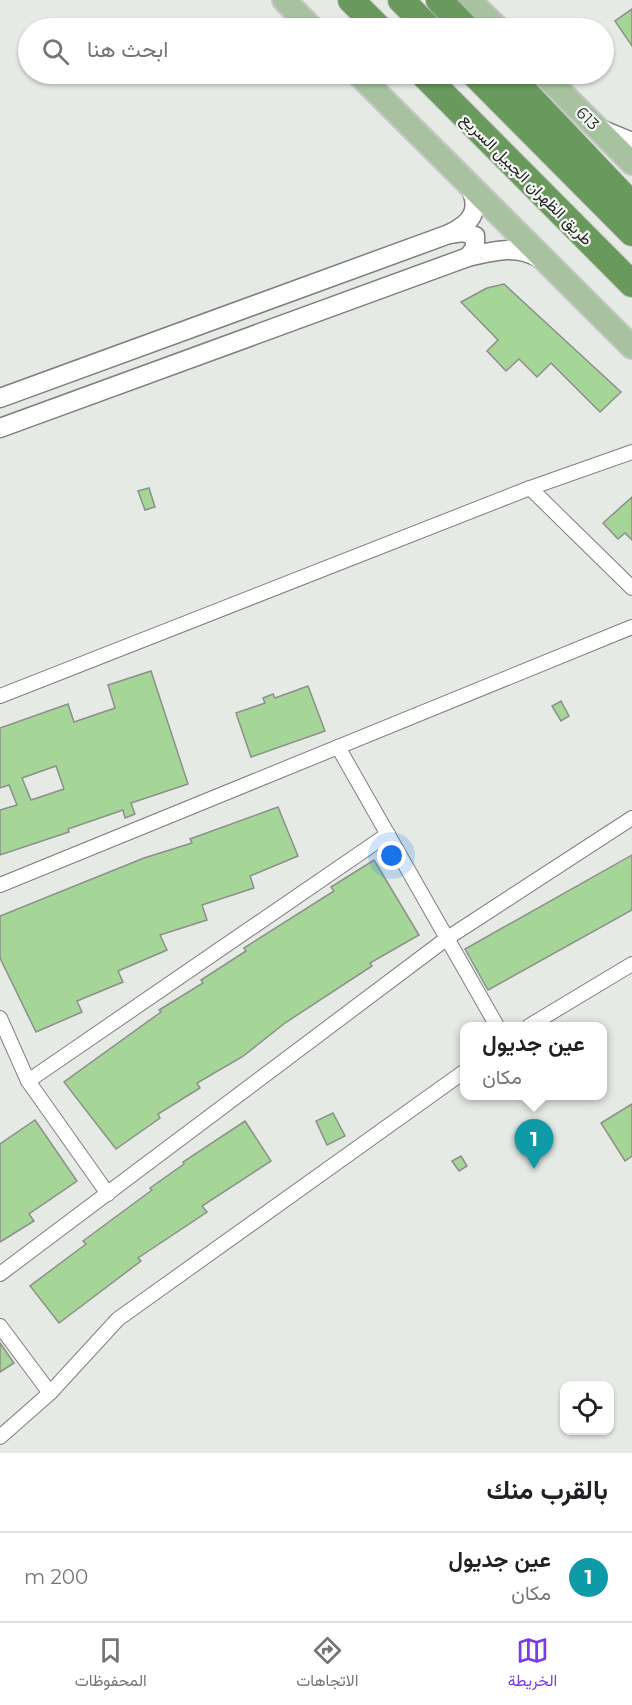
<!DOCTYPE html>
<html lang="ar">
<head>
<meta charset="utf-8">
<style>
  :root { --surface:#fff; --page:#f6f6f6; --text:#202124; --muted:#757577; --line:#e0e0e0; --accent:#7c3aed }
  body { margin:0; font-family:Montserrat,Vazirmatn,sans-serif; background:var(--page); color:var(--text); direction:rtl }
  .controls { position:absolute; right:18px; bottom:18px; display:grid; overflow:hidden; border-radius:12px; box-shadow:0 2px 4px #0004 }
  .controls button { width:54px; height:54px; display:grid; place-items:center; padding:0; border:0; border-bottom:2px solid var(--line); background:var(--surface); color:var(--text); font:30px sans-serif }
  .you { position:absolute; left:392px; top:856px; width:21px; height:21px; margin:-15px; border:4px solid #fff; border-radius:50%; background:#1a73e8; box-shadow:0 0 0 9px #1a73e833 }
  .badge { display:grid; place-items:center; width:39px; height:39px; border-radius:50%; background:var(--accent); color:#fff; font-size:20px; font-weight:700 }
  .pin { position:absolute; translate:-50% -50px; filter:drop-shadow(0 2px 3px #0008) }
  .pin::after { content:''; position:absolute; top:32px; width:21px; height:18px; background:inherit; clip-path:polygon(0 0,100% 0,50% 100%) }
  .popup { position:absolute; left:460px; top:1022px; width:147px; height:78px; box-sizing:border-box; display:grid; place-content:center; border-radius:12px; background:var(--surface); filter:drop-shadow(0 2px 4px #0005); font-size:20px; white-space:nowrap; color:var(--muted) }
  .popup b { font-size:22px; color:var(--text) }
  .popup::after { content:''; position:absolute; left:50%; top:100%; margin-left:-12px; border:12px solid transparent; border-top-color:var(--surface) }
  .list { margin:0; padding:0; list-style:none }
  h2 { display:flex; justify-content:space-between; align-items:center; height:78px; margin:0; padding:0 24px; font-size:26px }
  h2 small { font-size:20px; font-weight:400; color:var(--muted) }
  .list li { display:grid; grid-template-columns:39px 1fr auto; gap:18px; align-items:center; box-sizing:border-box; height:90px; padding:0 24px; border-top:2px solid var(--line) }
  .list b { display:block; font-size:22px; white-space:nowrap }
  .list p { margin:0; font-size:20px; white-space:nowrap; color:var(--muted) }
  .list em { font-size:20px; font-style:normal; color:var(--muted) }
  .icon { flex:none; width:33px; height:33px; fill:none; stroke:currentColor; stroke-width:2; stroke-linecap:round; stroke-linejoin:round }
  .map { position:relative; flex:none; width:632px; height:1453px; overflow:hidden; direction:ltr }
  .search { position:absolute; background:var(--surface); box-shadow:0 2px 4px #0004; left:18px; right:18px; top:18px; height:66px; display:flex; align-items:center; gap:15px; box-sizing:border-box; padding:0 21px; border-radius:33px; color:var(--muted); font-size:22px }
  .sheet { height:168px; background:var(--surface) }
  nav { display:flex; justify-content:space-around; align-items:center; box-sizing:border-box; height:84px; border-top:2px solid var(--line); background:var(--surface); font-size:16px; color:var(--muted) }
  nav a { display:grid; justify-items:center; gap:3px }
  nav .on { color:var(--accent) }
  .map>svg:first-child { display:block }
  .building { fill:#a5d697; stroke:#8c8f8b; stroke-width:1.5; fill-rule:evenodd }
  .lines { fill:none; stroke-linecap:round; stroke-linejoin:round }
  .minor-casing { stroke:#7d807c; stroke-width:16 }
  .tertiary-casing { stroke:#7d807c; stroke-width:21 }
  .primary-casing { stroke:#c6c6c5; stroke-width:26 }
  .motorway-casing { stroke:#c6c6c5; stroke-width:28 }
  .minor { stroke:#fff; stroke-width:14 }
  .tertiary { stroke:#fff; stroke-width:18 }
  .primary { stroke:#a6c29e; stroke-width:22 }
  .motorway { stroke:#6a995d; stroke-width:26 }
  .labels { text-anchor:middle; stroke-width:4.5; stroke-linejoin:round; paint-order:stroke }
  .street-label { font-size:16px; fill:#222321; stroke:#f4f7f3 }
</style>
</head>
<body>
<div class="map">
<svg width="632" height="1453" viewBox="0 0 632 1453">
  <rect width="100%" height="100%" fill="#e6eae5"/>
  <g class="building">
    <polygon points="632,9 632,46 615,21"/>
    <polygon points="504,284 621,392 600,412 551,363 537,377 519,359 506,371 487,351 498,340 461,302 487,288"/>
    <polygon points="149,488 155,507 145,510 138,491"/>
    <polygon points="632,497 632,540 625,533 618,539 603,523"/>
    <path d="M151,671L188,784L131,803L135,814L125,818L123,810L68,829L69,832L0,855V810L17,805L9,785L0,788V728L68,704L74,722L115,708L108,685ZM56,766L64,789L31,800L22,778Z"/>
    <polygon points="308,686 325,731 251,757 236,713 265,703 263,698 273,694 275,698"/>
    <polygon points="561,701 569,716 561,721 552,706"/>
    <polygon points="278,807 298,856 250,876 254,888 202,905 207,920 160,935 167,950 118,971 123,982 77,1001 82,1012 36,1032 0,958 0,916 144,858 192,843 190,839"/>
    <polygon points="632,855 632,910 488,990 465,949"/>
    <polygon points="374,860 419,935 370,963 372,966 285,1023 242,1057 197,1083 200,1088 158,1114 160,1118 116,1149 64,1082 161,1012 159,1010 203,983 201,980 246,951 244,948 334,891 331,887"/>
    <polygon points="632,1104 632,1156 625,1161 601,1123"/>
    <polygon points="333,1113 345,1136 327,1145 316,1121"/>
    <polygon points="35,1120 77,1181 29,1214 34,1221 0,1242 0,1144"/>
    <polygon points="245,1121 271,1161 202,1206 207,1212 138,1258 141,1261 59,1323 30,1286 86,1244 83,1241 152,1190 150,1188 184,1164 183,1162"/>
    <polygon points="461,1156 467,1166 459,1171 452,1161"/>
    <polygon points="0,1343 14,1363 0,1372"/>
  </g>
  <g class="lines">
    <defs>
      <g id="minor">
        <polyline points="530,488 632,588"/>
        <polyline points="0,696 530,488 632,452"/>
        <polyline points="338,747 497,1026"/>
        <polyline points="0,885 632,627"/>
        <polyline points="0,1018 28,1081 108,1194"/>
        <polyline points="529,1026 632,964"/>
        <polyline points="28,1081 388,834"/>
        <polyline points="0,1274 446,939 632,818"/>
        <polyline points="0,1326 50,1393"/>
        <polyline points="0,1437 50,1393 118,1319 465,1071"/>
      </g>
      <g id="tertiary">
        <polyline points="603,130 632,142"/>
        <polyline points="449,234 463,232 475,236 475,248 468,257"/>
        <path d="M0,398L449,234C473,223 482,208 468,184"/>
        <path d="M0,428L468,257C494,251 516,244 541,259"/>
      </g>
      <g id="primary">
        <polyline points="284,0 312,28"/>
        <polyline points="469,0 498,28"/>
        <polyline points="358,74 632,347"/>
        <polyline points="543,74 632,163"/>
      </g>
      <g id="motorway">
        <polyline points="351,0 379,28"/>
        <polyline points="401,0 429,28"/>
        <polyline points="439,0 466,28"/>
        <polyline points="423,74 632,284"/>
        <polyline points="474,74 632,233"/>
        <polyline points="508,74 632,205"/>
      </g>
    </defs>
    <use href="#minor" class="minor-casing"/>
    <use href="#tertiary" class="tertiary-casing"/>
    <use href="#primary" class="primary-casing"/>
    <use href="#motorway" class="motorway-casing"/>
    <use href="#minor" class="minor"/>
    <use href="#tertiary" class="tertiary"/>
    <use href="#primary" class="primary"/>
    <use href="#motorway" class="motorway"/>
  </g>
  <g class="labels">
    <g class="street-label">
      <text transform="translate(588 118) rotate(45)" y="6">613</text>
      <text transform="translate(527 179) rotate(45)" y="6">طريق الظهران الجبيل السريع</text>
    </g>
  </g>
</svg>
<div class="controls">
<button><svg class="icon" aria-label="locate" viewBox="0 0 24 24"><circle cx="12" cy="12" r="6"/><path d="M12 2v4M12 18v4M2 12h4M18 12h4"/></svg></button>
</div>
<div class="you"></div>
<div class="pin badge" style="left:534px;top:1169px;background:#0f9aa8">1</div>
<div class="popup"><b>عين جديول</b>مكان</div>
<div class="search"><svg class="icon" aria-label="search" viewBox="0 0 24 24"><circle cx="10" cy="10" r="6"/><path d="M15 15l6 6"/></svg>ابحث هنا</div>
</div>
<section class="sheet">
<h2>بالقرب منك<small></small></h2>
<ul class="list">
<li><span class="badge" style="background:#0f9aa8">1</span><div><b>عين جديول</b><p>مكان</p></div><em>200 m</em></li>
</ul>
</section>
<nav>
<a class="on"><svg class="icon" aria-label="map" viewBox="0 0 24 24"><path d="M3 6l6-2 6 2 6-2v14l-6 2-6-2-6 2zM9 4v14M15 6v14"/></svg>الخريطة</a>
<a><svg class="icon" aria-label="directions" viewBox="0 0 24 24"><path d="M12 3l9 9-9 9-9-9zM9 14v-3h6M13 9l2 2-2 2"/></svg>الاتجاهات</a>
<a><svg class="icon" aria-label="saved" viewBox="0 0 24 24"><path d="M7 4h10v16l-5-4-5 4z"/></svg>المحفوظات</a>
</nav>
</body>
</html>
